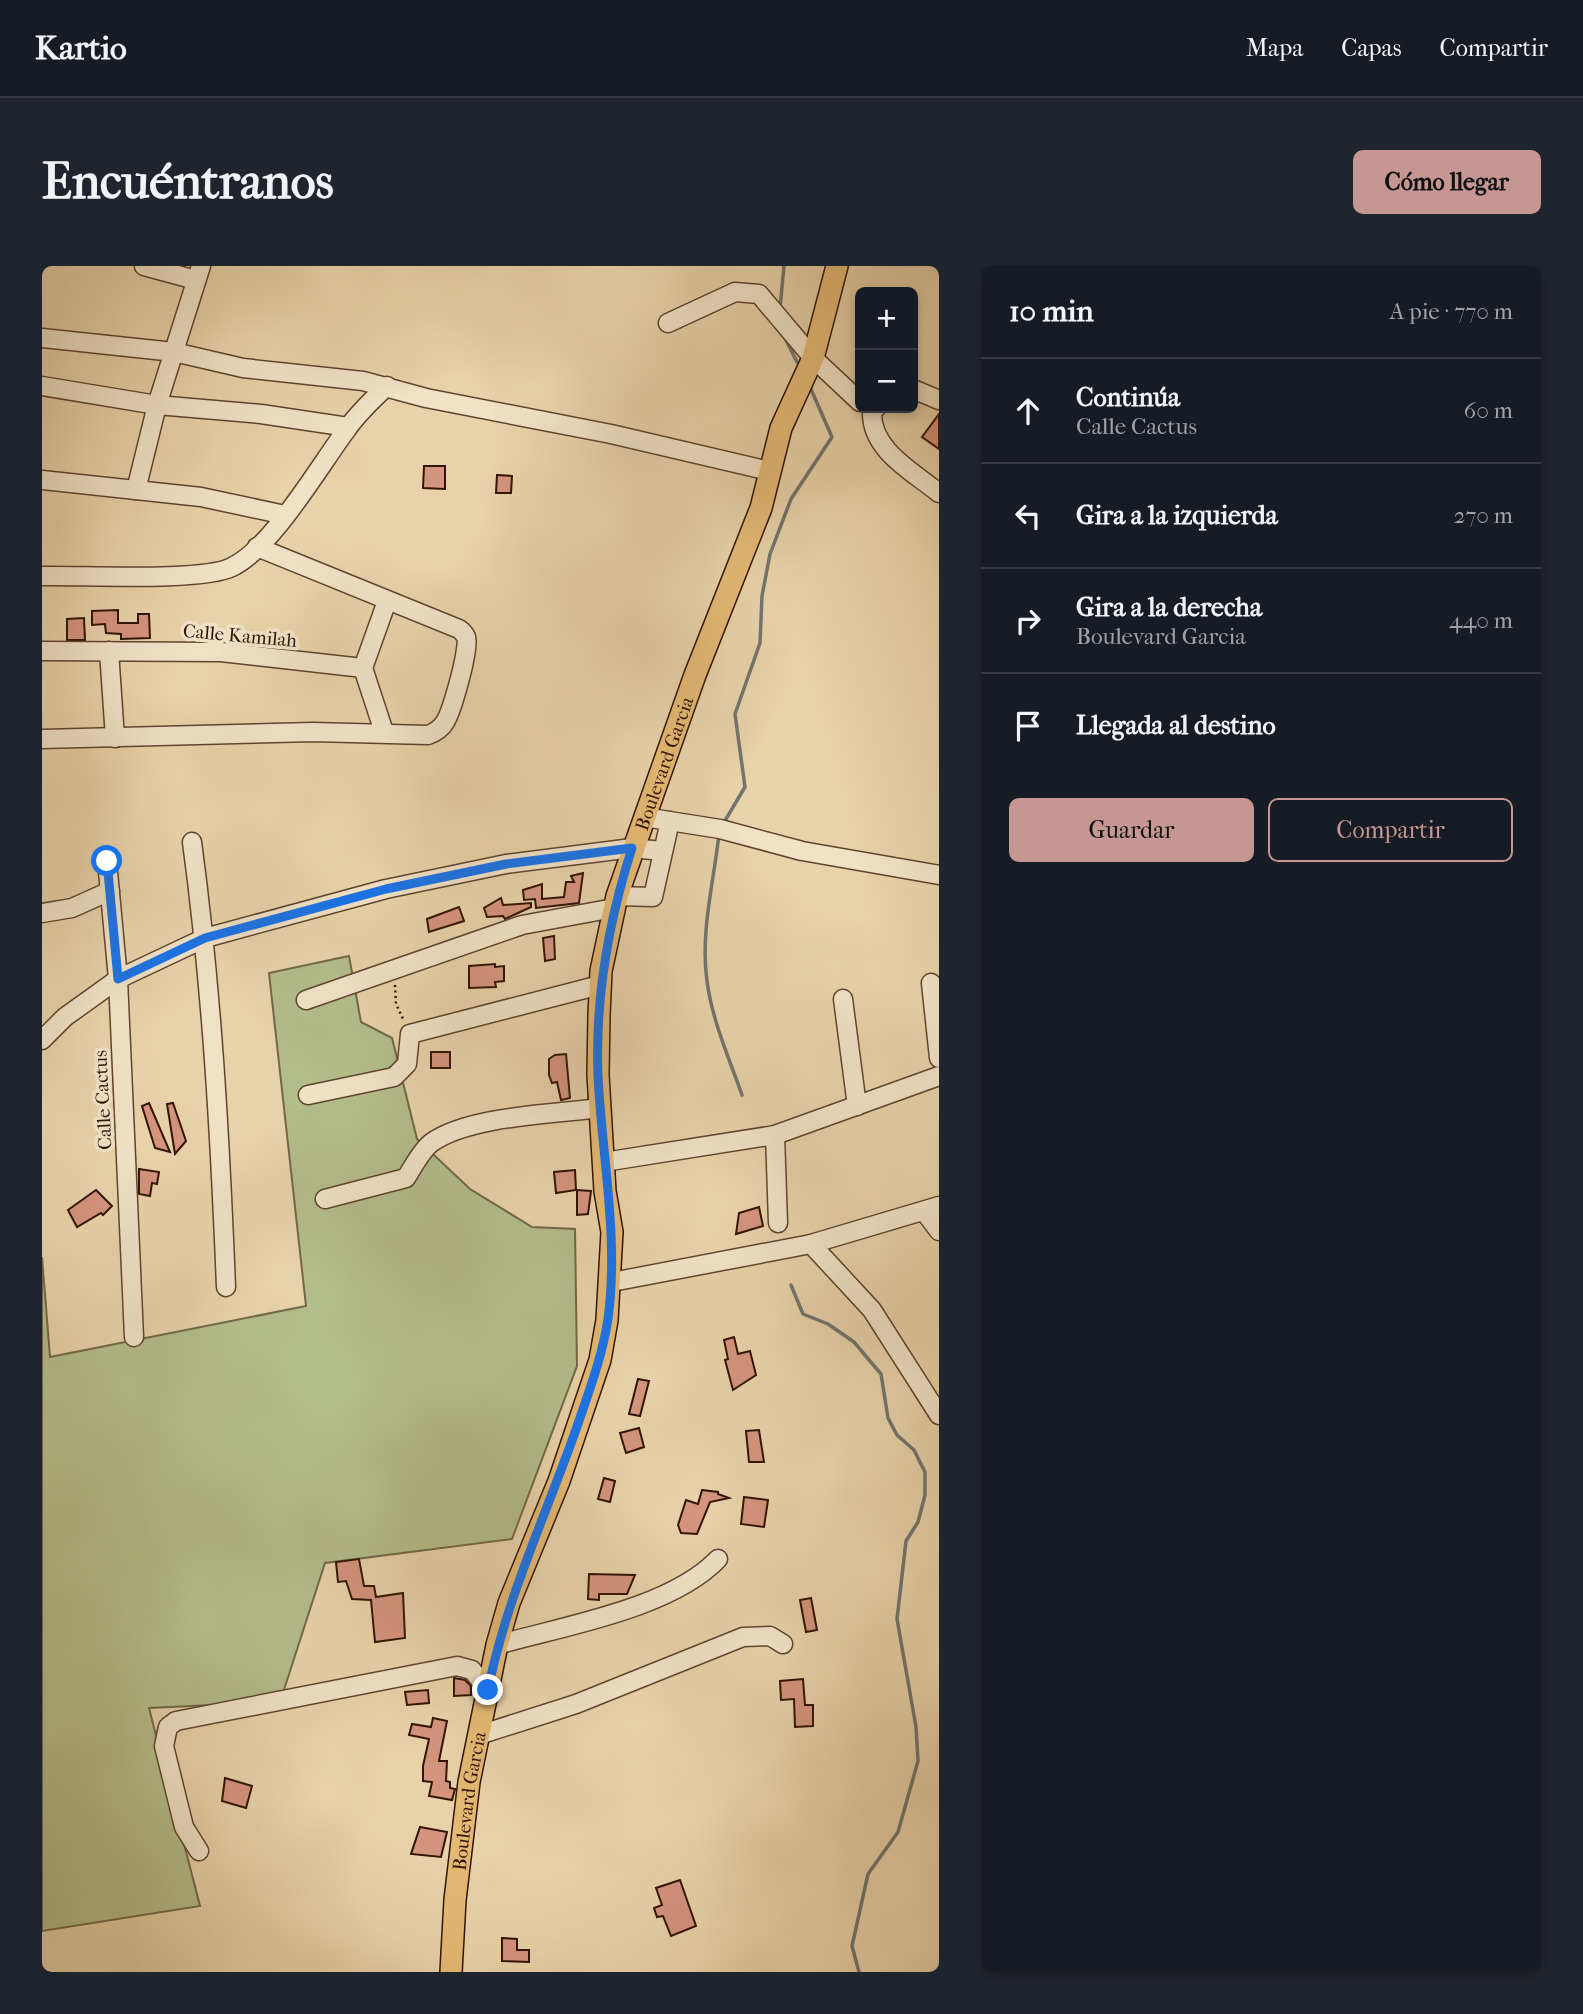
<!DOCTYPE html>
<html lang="es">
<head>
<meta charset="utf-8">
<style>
  :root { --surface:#171b24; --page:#20242c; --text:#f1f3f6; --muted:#9ea1a6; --line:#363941; --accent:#c59692 }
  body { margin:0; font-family:"IM FELL French Canon",serif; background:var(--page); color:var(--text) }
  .controls { position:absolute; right:21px; top:21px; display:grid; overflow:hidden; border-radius:10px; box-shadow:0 4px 10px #0003 }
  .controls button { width:63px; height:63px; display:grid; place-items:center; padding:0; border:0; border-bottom:2px solid var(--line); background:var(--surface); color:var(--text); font:35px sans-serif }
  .stop { position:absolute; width:21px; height:21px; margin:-16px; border:5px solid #1a73e8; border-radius:50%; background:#fff }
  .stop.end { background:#1a73e8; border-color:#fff; box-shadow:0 2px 7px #0008 }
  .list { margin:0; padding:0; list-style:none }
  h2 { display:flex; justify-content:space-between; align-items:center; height:91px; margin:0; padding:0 28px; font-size:30px }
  h2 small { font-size:23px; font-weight:400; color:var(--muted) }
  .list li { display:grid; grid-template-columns:46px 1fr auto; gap:21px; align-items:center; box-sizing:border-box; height:105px; padding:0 28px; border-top:2px solid var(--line) }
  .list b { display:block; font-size:26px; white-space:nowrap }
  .list p { margin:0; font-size:23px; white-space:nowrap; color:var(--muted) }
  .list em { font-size:23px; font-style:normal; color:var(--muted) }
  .actions { display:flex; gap:14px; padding:21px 28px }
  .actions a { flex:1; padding:16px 0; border:2px solid var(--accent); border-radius:10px; text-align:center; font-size:24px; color:var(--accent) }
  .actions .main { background:var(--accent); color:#111 }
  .icon { flex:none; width:38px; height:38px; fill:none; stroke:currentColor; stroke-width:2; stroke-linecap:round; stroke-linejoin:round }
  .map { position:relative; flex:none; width:897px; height:1706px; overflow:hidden; border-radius:10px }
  header { display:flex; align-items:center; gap:42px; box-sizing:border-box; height:98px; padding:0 35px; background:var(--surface); border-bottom:2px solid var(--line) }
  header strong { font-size:33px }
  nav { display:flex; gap:38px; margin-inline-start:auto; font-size:24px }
  .intro { display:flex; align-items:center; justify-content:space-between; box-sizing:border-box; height:168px; padding:0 42px }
  h1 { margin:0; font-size:49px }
  .button { padding:18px 32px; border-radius:10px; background:var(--accent); color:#111; font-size:24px; font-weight:700 }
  main { display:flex; gap:42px; padding:0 42px }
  aside { flex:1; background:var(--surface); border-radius:10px; box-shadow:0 4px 10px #0003 }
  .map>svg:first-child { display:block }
  .green { fill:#b3bd8a; stroke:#726848; stroke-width:2 }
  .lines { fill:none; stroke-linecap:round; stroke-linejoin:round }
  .stream { stroke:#72746f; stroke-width:3.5 }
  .building { fill:#d4947d; stroke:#311406; stroke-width:2 }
  .minor-casing { stroke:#5f442f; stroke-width:21 }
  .major-casing { stroke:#311406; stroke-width:24 }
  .path { stroke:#311406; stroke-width:2.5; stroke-dasharray:2 3.5; stroke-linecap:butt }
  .minor { stroke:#f0e2c7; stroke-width:18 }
  .major { stroke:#e4b974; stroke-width:21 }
  .route { stroke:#1a73e8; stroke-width:9 }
  .labels { text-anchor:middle; stroke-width:7; stroke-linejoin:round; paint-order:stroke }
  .street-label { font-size:19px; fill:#311406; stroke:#f0e2c7 }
</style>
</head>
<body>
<header>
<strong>Kartio</strong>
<nav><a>Mapa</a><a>Capas</a><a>Compartir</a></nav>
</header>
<div class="intro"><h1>Encuéntranos</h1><a class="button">Cómo llegar</a></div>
<main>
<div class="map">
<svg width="897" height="1706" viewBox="0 0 897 1706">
  <rect width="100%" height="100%" fill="#e8d2a9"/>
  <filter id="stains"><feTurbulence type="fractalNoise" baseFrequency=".00286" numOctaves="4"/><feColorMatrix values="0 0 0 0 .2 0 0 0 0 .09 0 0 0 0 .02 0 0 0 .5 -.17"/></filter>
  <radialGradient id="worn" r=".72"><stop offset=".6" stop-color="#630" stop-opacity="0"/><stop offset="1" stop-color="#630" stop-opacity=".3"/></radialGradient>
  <polygon class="green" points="307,690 319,756 350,772 375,873 428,923 490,961 533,963 535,1100 470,1273 283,1297 238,1436 107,1442 158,1640 0,1665 0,991 8,1091 264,1040 227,707"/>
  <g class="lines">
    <g class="stream">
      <polyline points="738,42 742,0"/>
      <polyline points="742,70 755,96"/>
      <polyline points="681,558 703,521 693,448 718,377 720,330 728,288 749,233 790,171 768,121"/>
      <path d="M677,568C672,615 658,667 665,715C670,754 687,792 700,829"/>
      <polyline points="749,1019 761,1048 786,1058 812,1076 839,1108 846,1152 855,1169 872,1184 883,1206 883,1229 876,1256 864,1275 855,1353 874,1461 876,1495 856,1566 826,1608 810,1680 817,1706"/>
    </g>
  </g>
  <g class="building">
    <polygon points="897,148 897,183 880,171"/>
    <polygon points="382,200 403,200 403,223 381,222"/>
    <polygon points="455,209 470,210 469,227 454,227"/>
    <polygon points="76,344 76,357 96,357 96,348 107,348 108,372 79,373 79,368 64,367 63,358 50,359 50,345"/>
    <polygon points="42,352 43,374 25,374 25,353"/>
    <polygon points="541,607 537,637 494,642 493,633 482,634 481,624 500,618 500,633 522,631 524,616 532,616 529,610"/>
    <polygon points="459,632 461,639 489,637 489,641 463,653 461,650 445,651 442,642"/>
    <polygon points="417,641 422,655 387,666 385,653"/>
    <polygon points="512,670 513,693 503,695 501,672"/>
    <polygon points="453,698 453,701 462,700 462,715 453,716 454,721 427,722 427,700"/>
    <rect x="389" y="786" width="19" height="16"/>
    <polygon points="524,788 528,832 519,834 515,816 510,817 507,809 507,793 513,789"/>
    <polygon points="107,837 128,886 113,882 100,840"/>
    <polygon points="131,837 144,875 133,888 125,838"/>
    <polygon points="97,903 117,906 115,918 110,917 108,930 97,928"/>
    <polygon points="533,904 534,924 514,927 512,906"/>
    <polygon points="54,924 70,940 61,949 59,947 35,961 26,944"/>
    <polygon points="535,924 549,925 546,948 535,949"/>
    <polygon points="717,941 721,960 694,968 697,947"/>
    <polygon points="692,1071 696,1088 708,1085 714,1109 691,1124 683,1094 686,1093 682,1074"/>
    <polygon points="596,1113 607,1115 598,1150 587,1148"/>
    <polygon points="597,1162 602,1181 584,1187 578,1167"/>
    <polygon points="717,1164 722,1196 707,1196 704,1165"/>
    <polygon points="562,1212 573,1215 568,1236 556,1233"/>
    <polygon points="660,1224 676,1226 676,1228 687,1232 668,1236 655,1268 639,1267 636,1259 644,1234 656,1238"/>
    <polygon points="702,1231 726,1234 722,1261 699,1258"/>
    <polygon points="317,1293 322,1320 332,1320 334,1331 361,1327 363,1372 333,1376 329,1334 310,1333 304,1315 296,1316 294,1296"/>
    <polygon points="547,1308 593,1309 585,1328 557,1328 557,1334 546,1333"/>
    <polygon points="769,1332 775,1364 764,1366 758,1334"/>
    <polygon points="412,1412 423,1414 429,1420 429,1429 412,1430"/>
    <polygon points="761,1413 763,1439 771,1439 771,1460 753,1461 752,1433 739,1434 738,1415"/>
    <polygon points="386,1424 387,1437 365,1439 363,1426"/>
    <polygon points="391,1452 405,1455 397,1495 405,1495 404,1515 408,1516 408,1522 413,1523 410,1534 387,1530 390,1516 381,1515 381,1500 387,1473 367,1469 370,1458 389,1461"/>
    <polygon points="183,1512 210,1520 204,1542 180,1535"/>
    <polygon points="378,1561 405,1566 399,1591 369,1588"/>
    <polygon points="638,1614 654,1660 629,1670 621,1650 615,1651 612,1642 620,1639 614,1622"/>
    <polygon points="460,1672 475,1673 475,1684 487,1684 487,1696 460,1695"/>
  </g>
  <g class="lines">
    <defs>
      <g id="minor">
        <polyline points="102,0 154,14"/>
        <polyline points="626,57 693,26 717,28 771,92 818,136"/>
        <polyline points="0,72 132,86 201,102 321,115 384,132 569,168 727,205"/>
        <polyline points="0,120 115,139 219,148 306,161"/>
        <polyline points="871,123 897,134"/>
        <path d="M834,142L830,146C829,184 870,205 897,227"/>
        <polyline points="0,214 159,231 243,249"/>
        <polyline points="94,224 115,139 159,0"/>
        <path d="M0,310C40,309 161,316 190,301C230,282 278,199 305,163C316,147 331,133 345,120"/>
        <polyline points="0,385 179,386 321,402"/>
        <polyline points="67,385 73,472"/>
        <polyline points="321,402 345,335"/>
        <polyline points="321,402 342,466"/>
        <path d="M0,473L271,466L386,469C394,466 399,463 403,456C410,445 428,382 424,371C422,367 420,365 417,363L215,281"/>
        <polyline points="602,551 678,563 760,585 897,609"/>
        <path d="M150,576C170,724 178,871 184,1021"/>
        <polyline points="65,595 76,713 92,1071"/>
        <polyline points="575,630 611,631 628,555"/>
        <polyline points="0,647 30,642 68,625"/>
        <polyline points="889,717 897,792"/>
        <polyline points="801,733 815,840"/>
        <polyline points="264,734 480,659 572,642"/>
        <polyline points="0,774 23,751 76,713 163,672 344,623 464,598 590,582 620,585"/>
        <polyline points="266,829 352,811 365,798 368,768 558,719"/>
        <polyline points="733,869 736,957"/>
        <polyline points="562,896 733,869 897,810"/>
        <path d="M283,933L364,912C371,901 379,885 389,877C426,850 512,848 558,842"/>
        <polyline points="882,945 897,965"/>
        <polyline points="769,978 897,940"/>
        <polyline points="570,1016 769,978 830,1044 897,1149"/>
        <path d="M455,1379C521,1360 628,1343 676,1293"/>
        <polyline points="437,1469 534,1438 701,1371 728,1370 741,1378"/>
        <polyline points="157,1585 142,1561 122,1480 126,1461 134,1455 415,1400 430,1404 446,1424"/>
      </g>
      <g id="major">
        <path id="s1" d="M409,1706L413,1634L427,1516L455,1379L467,1337L517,1215L558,1094L565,1054L570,966L563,925L556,809L557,749L559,705L575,630L653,409L719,242L739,162L771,92L795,0"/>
      </g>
    </defs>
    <use href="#minor" class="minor-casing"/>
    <use href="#major" class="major-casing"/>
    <polyline class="path" points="353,719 354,738 362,755"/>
    <use href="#minor" class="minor"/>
    <use href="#major" class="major"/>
  </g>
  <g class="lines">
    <path class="route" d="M65,595L76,713L163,672L344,623L464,598L590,582C566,657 553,731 556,810C560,891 577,972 566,1053C561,1086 550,1117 539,1149C508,1241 465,1328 446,1424"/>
  </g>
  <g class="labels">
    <g class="street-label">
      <text transform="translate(198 369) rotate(5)" y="7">Calle Kamilah</text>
      <text dy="7" stroke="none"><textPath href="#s1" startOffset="1242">Boulevard Garcia</textPath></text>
      <text transform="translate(60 834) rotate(-93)" y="7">Calle Cactus</text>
      <text dy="7" stroke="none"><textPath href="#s1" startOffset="172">Boulevard Garcia</textPath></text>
    </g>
  </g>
  <rect width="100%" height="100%" filter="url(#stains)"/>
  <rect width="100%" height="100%" fill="url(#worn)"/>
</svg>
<div class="controls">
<button>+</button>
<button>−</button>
</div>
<div class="stop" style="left:65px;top:595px"></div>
<div class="stop end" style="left:446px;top:1424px"></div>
</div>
<aside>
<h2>10 min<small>A pie · 770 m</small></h2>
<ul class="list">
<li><svg class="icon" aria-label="ahead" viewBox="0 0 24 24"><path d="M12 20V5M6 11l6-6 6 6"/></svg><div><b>Continúa</b><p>Calle Cactus</p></div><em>60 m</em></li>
<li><svg class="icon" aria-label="left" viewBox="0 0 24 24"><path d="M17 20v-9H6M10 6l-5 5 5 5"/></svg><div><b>Gira a la izquierda</b></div><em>270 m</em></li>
<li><svg class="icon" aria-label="right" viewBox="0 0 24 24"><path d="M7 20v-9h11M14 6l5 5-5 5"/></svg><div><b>Gira a la derecha</b><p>Boulevard Garcia</p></div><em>440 m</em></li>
<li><svg class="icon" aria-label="arrive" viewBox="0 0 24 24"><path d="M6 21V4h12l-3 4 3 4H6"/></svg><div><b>Llegada al destino</b></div></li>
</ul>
<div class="actions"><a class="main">Guardar</a><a>Compartir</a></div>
</aside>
</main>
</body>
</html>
